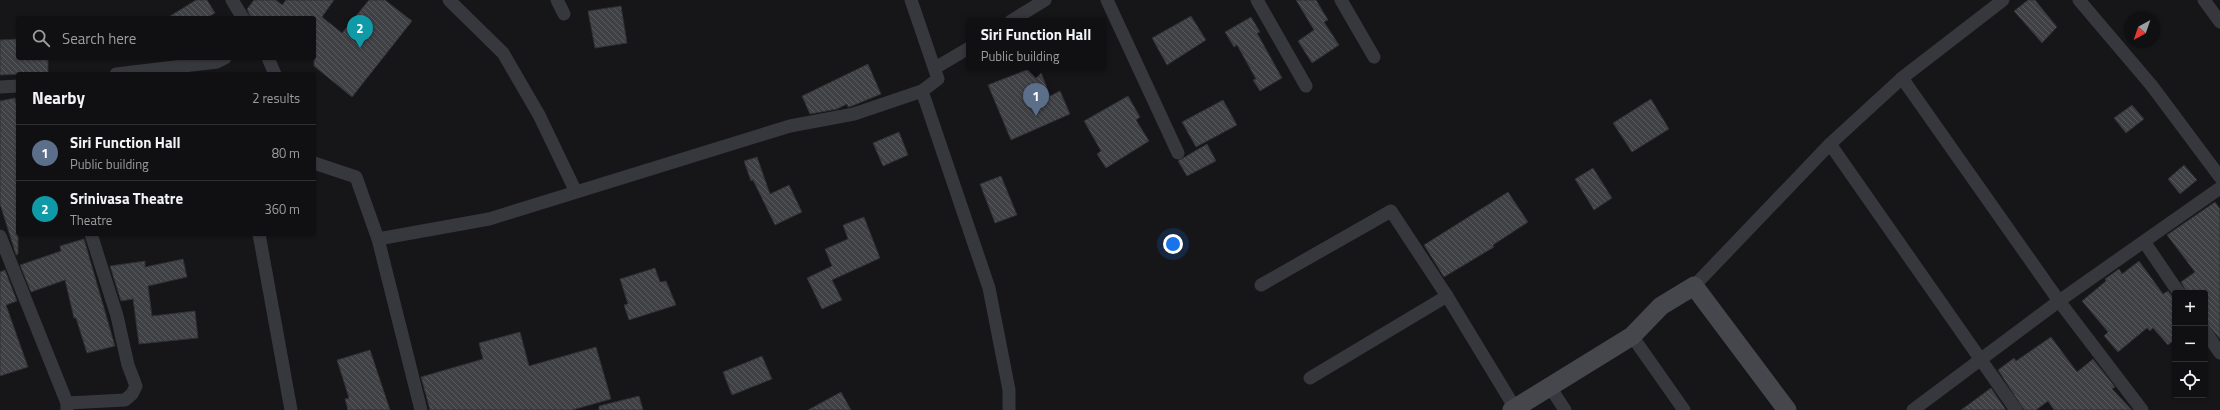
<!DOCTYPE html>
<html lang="en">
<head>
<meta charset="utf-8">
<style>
  :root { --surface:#101012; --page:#1e1e20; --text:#f1f3f6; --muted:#9c9d9f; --line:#303032; --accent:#f2b134 }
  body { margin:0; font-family:"Titillium Web",sans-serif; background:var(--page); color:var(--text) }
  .controls { position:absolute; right:12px; bottom:12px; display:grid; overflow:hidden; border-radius:4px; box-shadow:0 1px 3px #0004 }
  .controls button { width:36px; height:36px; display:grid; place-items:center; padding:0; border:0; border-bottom:1px solid var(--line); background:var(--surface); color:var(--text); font:20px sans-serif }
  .compass { position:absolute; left:2124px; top:12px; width:36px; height:36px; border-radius:50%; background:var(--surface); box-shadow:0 1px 3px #0004; rotate:220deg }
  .you { position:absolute; left:1173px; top:244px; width:14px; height:14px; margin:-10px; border:3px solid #fff; border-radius:50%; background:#1a73e8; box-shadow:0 0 0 6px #1a73e833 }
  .badge { display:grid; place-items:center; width:26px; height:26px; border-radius:50%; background:var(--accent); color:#fff; font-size:13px; font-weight:700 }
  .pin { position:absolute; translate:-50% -33px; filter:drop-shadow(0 1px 2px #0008) }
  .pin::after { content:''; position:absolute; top:21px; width:14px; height:12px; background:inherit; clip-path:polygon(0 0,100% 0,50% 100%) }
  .popup { position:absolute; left:966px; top:18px; width:140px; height:52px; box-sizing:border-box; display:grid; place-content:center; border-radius:4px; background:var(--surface); filter:drop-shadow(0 1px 3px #0005); font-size:13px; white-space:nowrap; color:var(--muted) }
  .popup b { font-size:15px; color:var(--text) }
  .popup::after { content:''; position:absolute; left:50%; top:100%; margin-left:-8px; border:8px solid transparent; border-top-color:var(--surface) }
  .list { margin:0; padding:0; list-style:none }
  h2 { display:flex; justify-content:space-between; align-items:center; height:52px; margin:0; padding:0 16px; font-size:17px }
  h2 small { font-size:13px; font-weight:400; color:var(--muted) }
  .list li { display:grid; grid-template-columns:26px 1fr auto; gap:12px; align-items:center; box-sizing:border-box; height:56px; padding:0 16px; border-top:1px solid var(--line) }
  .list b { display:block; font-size:15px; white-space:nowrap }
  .list p { margin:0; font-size:13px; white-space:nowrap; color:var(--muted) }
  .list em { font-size:13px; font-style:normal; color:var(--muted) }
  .icon { flex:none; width:22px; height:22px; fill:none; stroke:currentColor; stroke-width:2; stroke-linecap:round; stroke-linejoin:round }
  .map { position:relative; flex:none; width:2220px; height:410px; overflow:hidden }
  .search { position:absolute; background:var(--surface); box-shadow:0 1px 3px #0004; left:16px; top:16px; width:300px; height:44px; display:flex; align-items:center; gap:10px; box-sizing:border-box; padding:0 14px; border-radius:4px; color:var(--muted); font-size:15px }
  .panel { position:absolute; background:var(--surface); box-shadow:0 1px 3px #0004; left:16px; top:72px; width:300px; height:164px; border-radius:4px }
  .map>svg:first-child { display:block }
  .building { fill:url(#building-back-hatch); stroke:#303034 }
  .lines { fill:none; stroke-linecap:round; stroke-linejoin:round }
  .street { stroke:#37383d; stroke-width:13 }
  .secondary { stroke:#45474d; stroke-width:19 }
</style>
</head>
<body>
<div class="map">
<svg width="2220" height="410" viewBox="0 0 2220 410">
  <defs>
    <pattern id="building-back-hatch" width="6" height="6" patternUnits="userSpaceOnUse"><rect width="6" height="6" fill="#404145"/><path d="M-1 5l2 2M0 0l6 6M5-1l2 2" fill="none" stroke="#595a5e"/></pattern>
  </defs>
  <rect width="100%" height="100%" fill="#161618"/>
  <g class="building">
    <polygon points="196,0 207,0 215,13 207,18 167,18"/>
    <polygon points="254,0 276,0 282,5 286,0 334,0 322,17 342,33 369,0 385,0 412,21 352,97 314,66 314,18 251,18 247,9"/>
    <polygon points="1296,0 1316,0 1328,20 1324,22 1339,45 1312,63 1298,41 1314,30"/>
    <polygon points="2028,0 2035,0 2057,27 2042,43 2014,11"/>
    <polygon points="621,6 627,43 595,48 588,11"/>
    <polygon points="1191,16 1206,40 1167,65 1152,38"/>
    <polygon points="1251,17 1260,32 1257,33 1282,78 1260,91 1253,80 1256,79 1237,45 1234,47 1225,32"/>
    <polygon points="18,39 18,58 48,58 48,73 0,75 0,40"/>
    <polygon points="868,64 881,94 852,106 848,107 847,104 837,109 810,114 802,96"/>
    <polygon points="1034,67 1039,67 1050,96 1060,91 1070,114 1011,140 988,85"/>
    <polygon points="1128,96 1140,117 1136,120 1149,141 1106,168 1097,154 1101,151 1084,121"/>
    <polygon points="15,98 18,112 18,254 16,255 0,204 0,101"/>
    <polygon points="1651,99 1669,129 1632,152 1613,123"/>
    <polygon points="1223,100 1237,125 1196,147 1182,122"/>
    <polygon points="2132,105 2144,119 2126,133 2114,118"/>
    <polygon points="899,132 908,155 883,166 873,143"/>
    <polygon points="1207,144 1216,161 1187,176 1178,161"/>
    <polygon points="757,157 770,194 789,185 802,212 775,225 753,180 751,181 744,161"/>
    <polygon points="2184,165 2197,180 2180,194 2168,179"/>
    <polygon points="1593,168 1612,198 1594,210 1575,179"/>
    <polygon points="1001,176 1017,215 995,223 980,184"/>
    <polygon points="1508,192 1528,222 1493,245 1494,247 1444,277 1424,245"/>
    <polygon points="2215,202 2220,209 2220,339 2205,321 2205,293 2187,293 2181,282 2195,272 2167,235"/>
    <polygon points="864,217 880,258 832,280 842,300 822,309 807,278 832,266 825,249 848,239 843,225"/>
    <polygon points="84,239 115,346 87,353 76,318 74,318 65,280 31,292 20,265 61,251 60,246"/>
    <polygon points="183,259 187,277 148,286 152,316 195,311 198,338 139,344 133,299 121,301 110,266 145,261 145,267"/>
    <polygon points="2139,261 2163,294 2168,291 2175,300 2175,339 2168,345 2153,328 2150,331 2147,328 2118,352 2104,336 2108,332 2082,301 2106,281 2105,279 2119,269 2122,274"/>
    <polygon points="655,268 660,282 666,281 676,305 629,320 624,305 628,304 620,279"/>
    <polygon points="5,270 17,301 6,305 28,367 0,376 0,272"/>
    <polygon points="520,332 529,366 596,347 611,399 572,410 430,410 421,377 483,359 479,343"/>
    <polygon points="2051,337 2077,372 2093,359 2115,387 2112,389 2132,410 2054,410 2048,401 2036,410 2024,410 1998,370 2014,358 2016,361"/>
    <polygon points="370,350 390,410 348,410 345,399 349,398 337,360"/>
    <polygon points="762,356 772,379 732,395 723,372"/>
    <polygon points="1991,388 2006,410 1961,410"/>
    <polygon points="841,392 851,410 808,410"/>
    <polygon points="639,396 643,410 599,410 599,406"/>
  </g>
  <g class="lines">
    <g class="street">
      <polyline points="232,0 243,18"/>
      <polyline points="449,0 503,53 539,115 576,192"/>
      <polyline points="557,0 564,14"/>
      <polyline points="911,0 938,79 922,91 989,288 1009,390 1009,410"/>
      <polyline points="1107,0 1178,153"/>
      <polyline points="1257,0 1306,86"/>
      <polyline points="1341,0 1374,57"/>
      <polyline points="2003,0 1902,78 2059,301 2142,410"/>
      <polyline points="2079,0 2152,86 2220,177"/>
      <polyline points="2204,0 2220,22"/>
      <polyline points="1011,21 1045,0"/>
      <polyline points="268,58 275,74"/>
      <polyline points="935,68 969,48"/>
      <polyline points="116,74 217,62 225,58"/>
      <polyline points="0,87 18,86"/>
      <polyline points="1830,144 1902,78"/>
      <polyline points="314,163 356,177 378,239"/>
      <polyline points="259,234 291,410"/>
      <polyline points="0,236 67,403 67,410"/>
      <polyline points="2145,243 2179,293"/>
      <polyline points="1261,285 1391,211 1447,296"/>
      <polyline points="1694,286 1830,144 2016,410"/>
      <polyline points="2205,331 2220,353"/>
      <polyline points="1632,336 1684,410"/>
      <polyline points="1310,378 1447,296 1515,408"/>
      <polyline points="1550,387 1565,410"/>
      <polyline points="67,403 125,400 132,394 136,386 128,365 117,316 91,234"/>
      <polyline points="421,410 378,239 489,219 790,126 854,114 922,91"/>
      <polyline points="1913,410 2059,301 2220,188"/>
    </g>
    <polyline class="secondary" points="1512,410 1632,336 1661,306 1694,286 1787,410"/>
  </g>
</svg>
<div class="controls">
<button>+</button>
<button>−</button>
<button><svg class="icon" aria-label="locate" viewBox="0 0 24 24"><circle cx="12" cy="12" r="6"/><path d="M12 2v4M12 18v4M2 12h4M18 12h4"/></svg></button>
</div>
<svg class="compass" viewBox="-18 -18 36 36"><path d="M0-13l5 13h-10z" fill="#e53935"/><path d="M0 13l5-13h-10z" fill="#9c9d9f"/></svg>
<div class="you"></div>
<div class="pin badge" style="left:1036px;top:116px;background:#5c6f8a">1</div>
<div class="popup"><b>Siri Function Hall</b>Public building</div>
<div class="pin badge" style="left:360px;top:48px;background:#0f9aa8">2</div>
<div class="search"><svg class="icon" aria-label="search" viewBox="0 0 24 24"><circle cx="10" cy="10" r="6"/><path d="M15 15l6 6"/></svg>Search here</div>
<section class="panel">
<h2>Nearby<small>2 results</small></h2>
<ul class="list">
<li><span class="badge" style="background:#5c6f8a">1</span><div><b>Siri Function Hall</b><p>Public building</p></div><em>80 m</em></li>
<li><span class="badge" style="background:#0f9aa8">2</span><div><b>Srinivasa Theatre</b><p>Theatre</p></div><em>360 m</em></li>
</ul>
</section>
</div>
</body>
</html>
